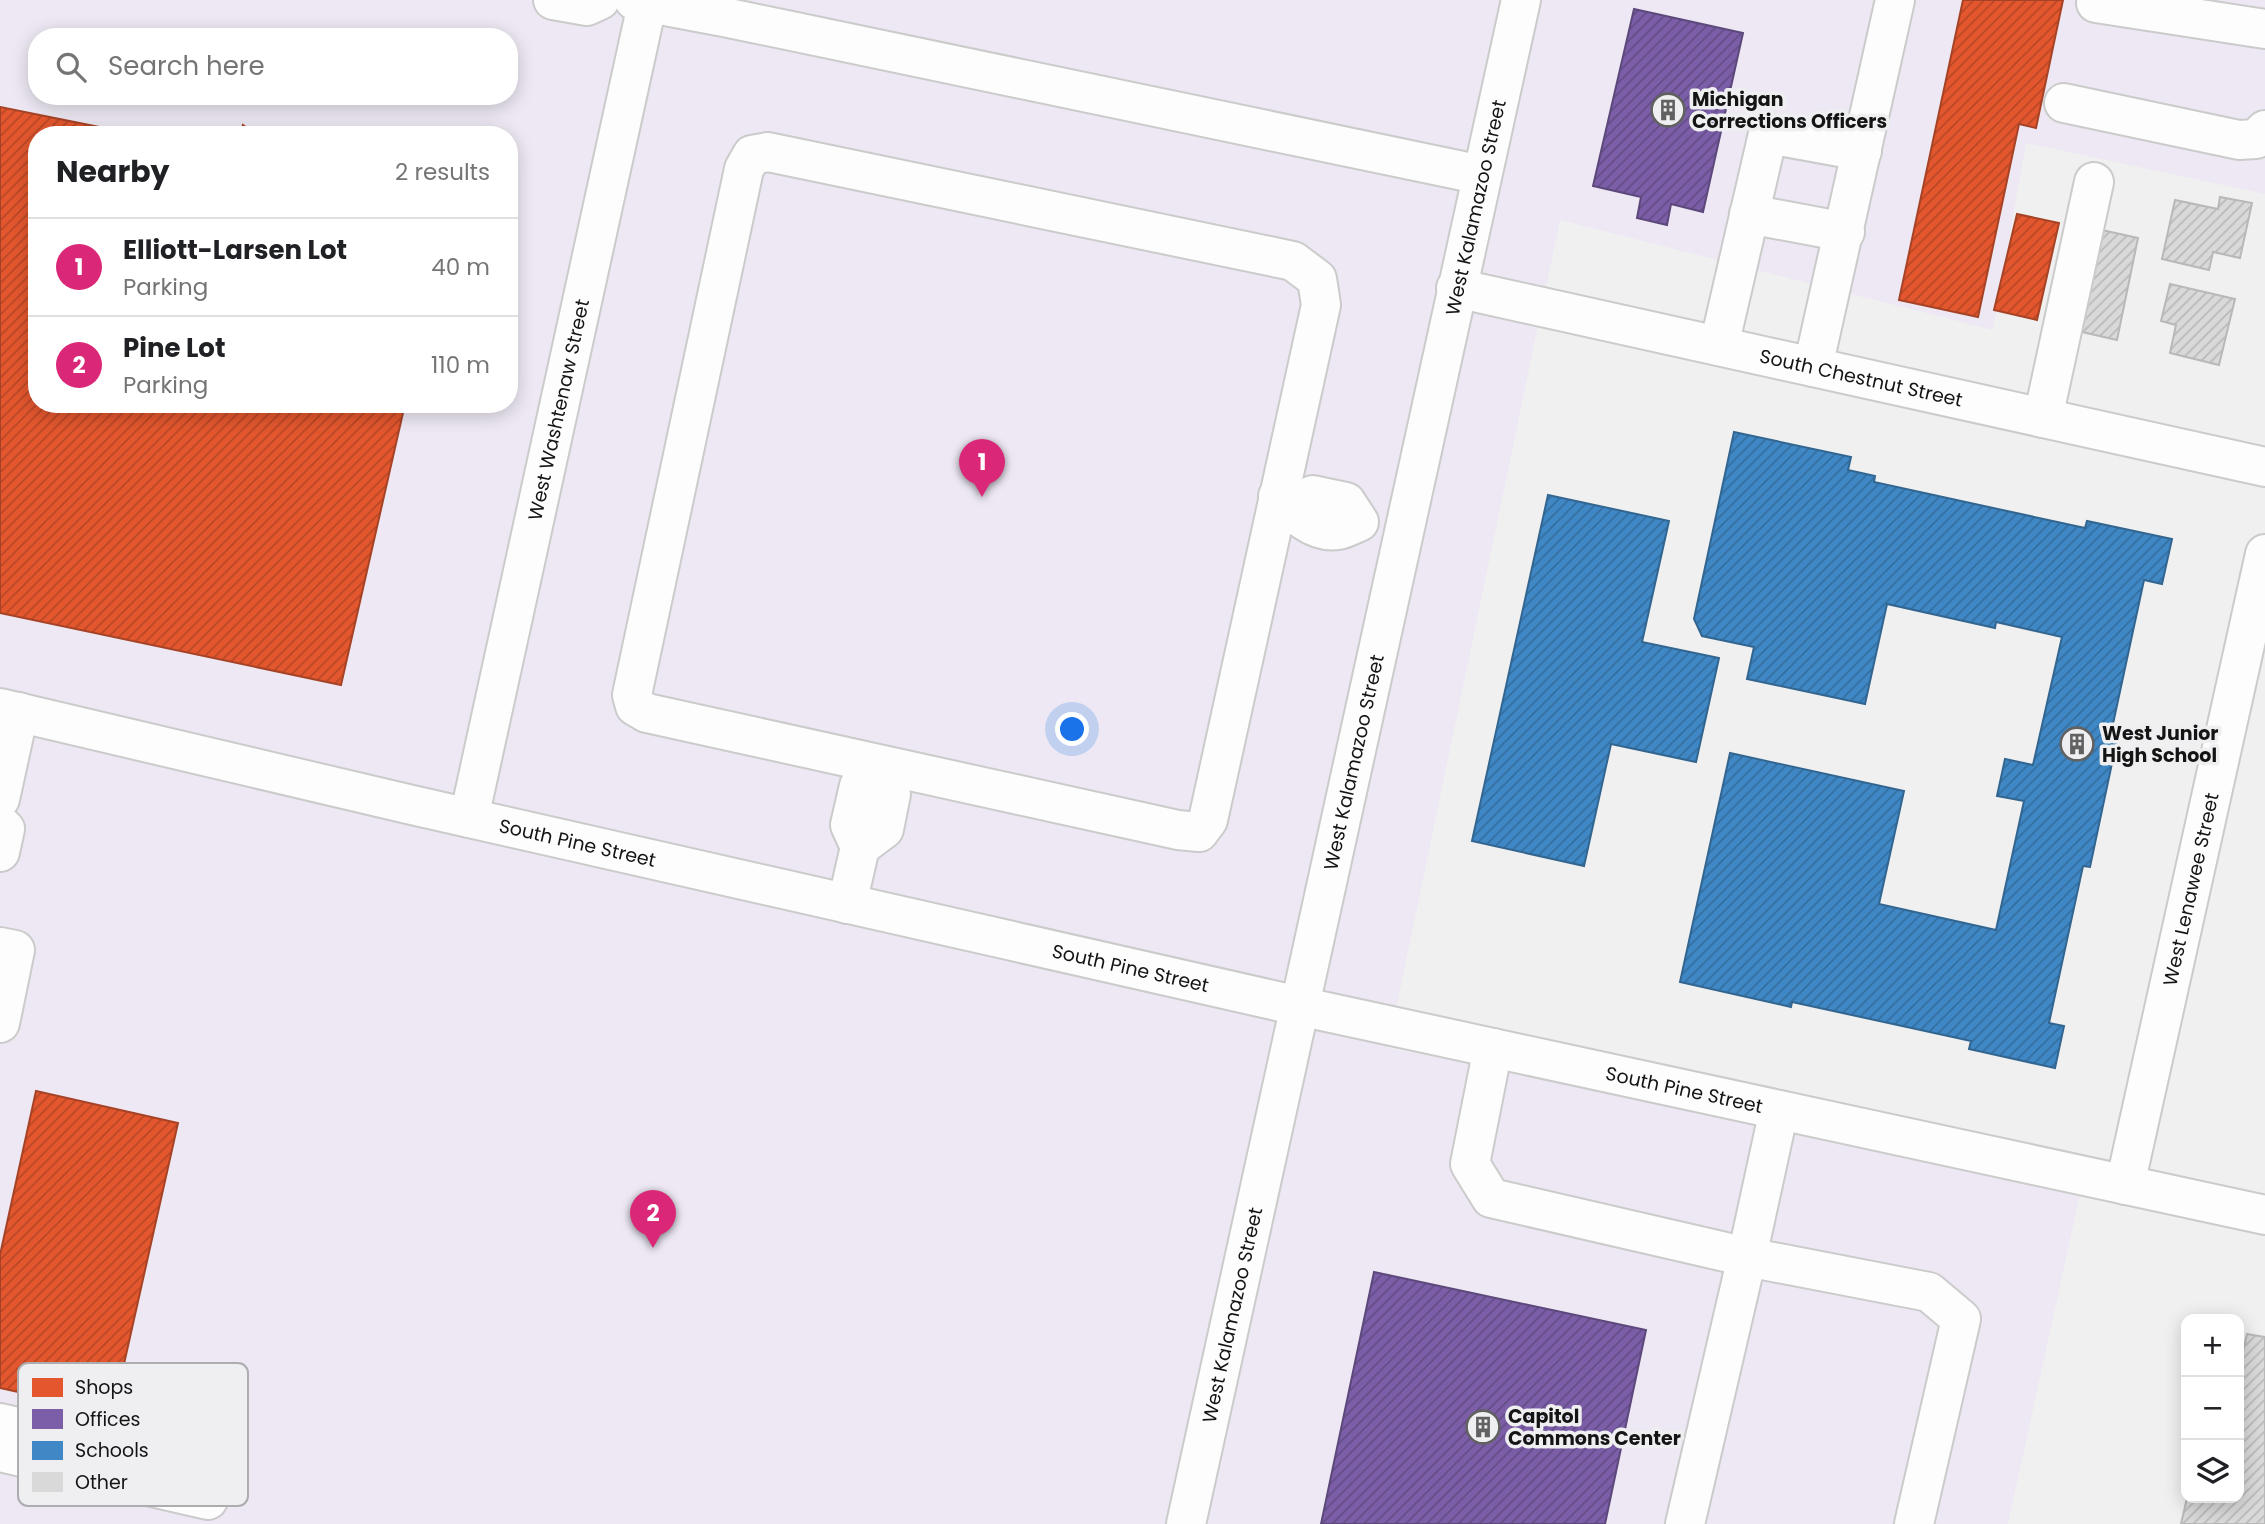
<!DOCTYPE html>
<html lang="en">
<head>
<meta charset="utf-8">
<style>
  :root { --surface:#fff; --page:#f6f6f6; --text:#202124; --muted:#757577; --line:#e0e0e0; --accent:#db2777 }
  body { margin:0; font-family:Poppins,sans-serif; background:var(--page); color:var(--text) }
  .controls { position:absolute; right:21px; bottom:21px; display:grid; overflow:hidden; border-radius:14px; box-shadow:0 4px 18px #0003 }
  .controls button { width:63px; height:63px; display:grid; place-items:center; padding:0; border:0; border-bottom:2px solid var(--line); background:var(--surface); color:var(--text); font:35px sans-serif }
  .you { position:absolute; left:1073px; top:730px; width:24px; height:24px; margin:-18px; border:5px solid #fff; border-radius:50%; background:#1a73e8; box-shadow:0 0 0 10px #1a73e833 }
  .badge { display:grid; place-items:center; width:46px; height:46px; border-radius:50%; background:var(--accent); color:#fff; font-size:23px; font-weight:700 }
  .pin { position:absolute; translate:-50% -58px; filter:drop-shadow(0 2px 4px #0008) }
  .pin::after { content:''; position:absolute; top:37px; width:24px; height:21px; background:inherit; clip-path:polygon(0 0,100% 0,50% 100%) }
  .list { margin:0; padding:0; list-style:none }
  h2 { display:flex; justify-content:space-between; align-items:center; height:91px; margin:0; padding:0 28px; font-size:30px }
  h2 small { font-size:23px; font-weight:400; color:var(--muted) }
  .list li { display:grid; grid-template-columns:46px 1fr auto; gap:21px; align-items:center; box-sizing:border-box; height:98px; padding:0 28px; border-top:2px solid var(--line) }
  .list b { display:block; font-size:26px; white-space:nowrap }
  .list p { margin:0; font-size:23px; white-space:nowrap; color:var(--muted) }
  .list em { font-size:23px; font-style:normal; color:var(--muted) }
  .icon { flex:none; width:38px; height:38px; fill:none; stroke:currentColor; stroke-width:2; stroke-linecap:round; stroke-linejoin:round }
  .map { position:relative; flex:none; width:2265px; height:1524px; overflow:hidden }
  .search { position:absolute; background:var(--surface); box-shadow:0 4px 18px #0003; left:28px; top:28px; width:490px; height:77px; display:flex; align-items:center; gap:18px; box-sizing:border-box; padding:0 24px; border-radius:28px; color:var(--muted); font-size:26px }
  .panel { position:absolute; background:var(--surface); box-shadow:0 4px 18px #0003; left:28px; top:126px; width:490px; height:287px; border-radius:28px }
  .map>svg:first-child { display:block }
  .commercial { fill:#ede8f3; fill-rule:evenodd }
  .shops { fill:url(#shops-hatch); stroke:#a64326; stroke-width:2 }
  .offices { fill:url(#offices-hatch); stroke:#5c487b; stroke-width:2 }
  .schools { fill:url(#schools-hatch); stroke:#326590; stroke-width:2 }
  .building { fill:url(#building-hatch); stroke:#b8b8b8; stroke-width:2 }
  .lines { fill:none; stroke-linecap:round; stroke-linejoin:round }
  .minor-casing { stroke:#cbcbcb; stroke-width:42 }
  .minor { stroke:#fdfdfd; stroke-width:38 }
  .labels { text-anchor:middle; stroke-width:7; stroke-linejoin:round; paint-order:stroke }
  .poi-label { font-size:19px; font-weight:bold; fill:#141415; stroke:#efeff1; text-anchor:start }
  .street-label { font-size:19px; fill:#141415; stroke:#efeff1 }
  .key { fill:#efeff1; stroke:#adadaf; stroke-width:2 }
  .key-label { font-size:19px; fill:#141415 }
</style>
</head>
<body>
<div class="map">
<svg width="2265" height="1524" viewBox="0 0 2265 1524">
  <defs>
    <pattern id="shops-hatch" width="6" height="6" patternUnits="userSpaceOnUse" patternTransform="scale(1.75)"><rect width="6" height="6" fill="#e4572e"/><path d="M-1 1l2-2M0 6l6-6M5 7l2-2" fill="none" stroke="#b84726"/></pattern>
    <pattern id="offices-hatch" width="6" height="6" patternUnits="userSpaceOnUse" patternTransform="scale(1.75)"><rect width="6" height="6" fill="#7b5ea7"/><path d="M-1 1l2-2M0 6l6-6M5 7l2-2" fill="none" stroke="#644c87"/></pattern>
    <pattern id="schools-hatch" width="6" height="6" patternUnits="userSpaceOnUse" patternTransform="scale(1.75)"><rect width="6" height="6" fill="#3f88c5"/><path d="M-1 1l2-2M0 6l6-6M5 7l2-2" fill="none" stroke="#346e9f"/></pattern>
    <pattern id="building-hatch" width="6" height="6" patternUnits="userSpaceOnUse" patternTransform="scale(1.75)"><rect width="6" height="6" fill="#d9d9d9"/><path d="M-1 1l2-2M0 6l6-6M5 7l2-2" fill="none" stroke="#b9b9b9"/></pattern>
  </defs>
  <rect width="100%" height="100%" fill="#f0f0f0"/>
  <path class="commercial" d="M0,0H2265V194L2026,143L1993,330L1560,220L1388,1048L2084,1176L2008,1524H0ZM37,37H509V96H37ZM37,135H509V404H37Z"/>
  <g class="shops">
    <polygon points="1963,0 2063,0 2036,128 2019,124 1978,317 1899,300"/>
    <polygon points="0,107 139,135 37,135 37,404 405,404 341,685 0,613"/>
    <polygon points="243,125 257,135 240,135"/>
    <polygon points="2017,214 2059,223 2037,320 1994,310"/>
    <polygon points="36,1091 178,1123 113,1413 0,1388 0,1255"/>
  </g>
  <g class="offices">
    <polygon points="1634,9 1743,33 1703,212 1671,204 1667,225 1637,218 1641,197 1593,186"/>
    <polygon points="1374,1272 1646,1330 1605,1524 1321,1524"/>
  </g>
  <g class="schools">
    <polygon points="1734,432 1851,457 1848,470 1875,476 1874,482 2085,528 2087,521 2172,539 2162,584 2144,580 2111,733 2118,735 2090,867 2083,866 2049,1023 2064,1026 2055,1068 1969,1049 1971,1041 1792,1002 1791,1007 1680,982 1730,753 1904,791 1879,904 1996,930 2024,801 1997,796 2005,759 2033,765 2062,637 1996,622 1995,628 1887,604 1865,704 1747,679 1754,647 1702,636 1694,619"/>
    <polygon points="1548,495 1669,521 1642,642 1719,658 1696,762 1611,744 1584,866 1472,841"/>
  </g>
  <g class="building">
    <polygon points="2220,197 2252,203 2240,258 2213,252 2209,270 2162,259 2175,200 2218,209"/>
    <polygon points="2102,230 2138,238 2117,340 2069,329"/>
    <polygon points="2170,284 2235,299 2219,365 2170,353 2176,325 2161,321"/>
    <polygon points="2247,1334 2265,1337 2265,1524 2181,1524 2187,1498 2239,1498 2239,1355 2242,1356"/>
  </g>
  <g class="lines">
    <defs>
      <g id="minor">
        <polyline points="553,0 587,6 600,0"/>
        <polyline points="634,0 724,17 1482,175"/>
        <polyline points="2096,3 2265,29"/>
        <polyline points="2064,103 2239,140 2256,139 2265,130"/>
        <polygon points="768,152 1293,261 1317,279 1321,305 1208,820 1199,832 1178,830 647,713 635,706 632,695 744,169 752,155"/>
        <polyline points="1749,214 1845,232"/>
        <path id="s1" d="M1456,288L2265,467"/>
        <polyline points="1719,346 1768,134 1862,151"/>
        <polyline points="1813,367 1895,0"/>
        <polyline points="2043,418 2094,182"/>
        <path d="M1278,496C1294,513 1313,534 1338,530C1345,529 1353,524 1359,522L1346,502L1313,495L1288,507"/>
        <path id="s2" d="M0,708L412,805L1299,1006L2265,1215"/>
        <polyline points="0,799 19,712"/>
        <path id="s3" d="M469,818L648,0"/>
        <polyline points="0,824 5,829 0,852"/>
        <polyline points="847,904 860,847 850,825 859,786 876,765 891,794 884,829 860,847"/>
        <polyline points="0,947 15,950 0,1023"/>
        <polyline points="1493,1048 1470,1164 1491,1198 1747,1257 1685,1524"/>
        <polyline points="1779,1110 1747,1257 1929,1292 1961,1319 1914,1524"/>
        <path id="s4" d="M2125,1185L2265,554"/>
        <polyline points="0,1423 216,1472"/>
        <polyline points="0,1452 208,1500"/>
        <path id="s5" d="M1186,1524L1521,0"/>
      </g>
    </defs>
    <use href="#minor" class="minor-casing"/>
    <use href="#minor" class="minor"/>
  </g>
  <defs>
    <symbol id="building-ring" viewBox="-11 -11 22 22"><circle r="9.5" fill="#efeff1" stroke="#616162" stroke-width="1.5"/><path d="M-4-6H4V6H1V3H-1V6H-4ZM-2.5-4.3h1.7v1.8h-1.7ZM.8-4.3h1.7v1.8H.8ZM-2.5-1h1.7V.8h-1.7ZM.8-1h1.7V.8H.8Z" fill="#616162"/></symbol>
  </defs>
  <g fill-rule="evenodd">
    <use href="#building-ring" x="1649" y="91" width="38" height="38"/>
    <use href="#building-ring" x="2058" y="725" width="38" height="38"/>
    <use href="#building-ring" x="1464" y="1408" width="38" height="38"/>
  </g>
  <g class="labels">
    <g class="poi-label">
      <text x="1692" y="106">Michigan<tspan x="1692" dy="22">Corrections Officers</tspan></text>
      <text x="2102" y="740">West Junior<tspan x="2102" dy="22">High School</tspan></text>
      <text x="1508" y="1423">Capitol<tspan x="1508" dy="22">Commons Center</tspan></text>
    </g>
    <g class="street-label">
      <text dy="7" stroke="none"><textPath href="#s5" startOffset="1348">West Kalamazoo Street</textPath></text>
      <text dy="7" stroke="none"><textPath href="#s1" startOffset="415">South Chestnut Street</textPath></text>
      <text dy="7" stroke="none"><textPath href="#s3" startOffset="418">West Washtenaw Street</textPath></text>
      <text dy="7" stroke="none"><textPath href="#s5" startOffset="780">West Kalamazoo Street</textPath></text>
      <text dy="7" stroke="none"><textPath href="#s2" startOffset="593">South Pine Street</textPath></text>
      <text dy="7" stroke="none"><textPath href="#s4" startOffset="303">West Lenawee Street</textPath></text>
      <text dy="7" stroke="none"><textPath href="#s2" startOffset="1160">South Pine Street</textPath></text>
      <text dy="7" stroke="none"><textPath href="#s2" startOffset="1727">South Pine Street</textPath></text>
      <text dy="7" stroke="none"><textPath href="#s5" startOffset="214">West Kalamazoo Street</textPath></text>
    </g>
  </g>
  <rect x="18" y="1363" width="230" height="143" rx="10" class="key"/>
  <rect x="32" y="1378" width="31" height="19" fill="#e4572e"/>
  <rect x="32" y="1409" width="31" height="20" fill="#7b5ea7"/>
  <rect x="32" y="1441" width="31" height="19" fill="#3f88c5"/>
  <rect x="32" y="1472" width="31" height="20" fill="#d9d9d9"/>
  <g class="key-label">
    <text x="75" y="1394">Shops</text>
    <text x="75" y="1426">Offices</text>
    <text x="75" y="1457">Schools</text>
    <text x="75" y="1489">Other</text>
  </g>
</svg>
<div class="controls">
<button>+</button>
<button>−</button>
<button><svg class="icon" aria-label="layers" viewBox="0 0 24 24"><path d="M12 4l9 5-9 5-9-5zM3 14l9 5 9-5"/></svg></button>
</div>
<div class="you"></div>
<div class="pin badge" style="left:982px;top:497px">1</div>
<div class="pin badge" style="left:653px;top:1248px">2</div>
<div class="search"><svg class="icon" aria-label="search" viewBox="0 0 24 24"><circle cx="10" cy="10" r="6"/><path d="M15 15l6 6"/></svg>Search here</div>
<section class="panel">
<h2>Nearby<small>2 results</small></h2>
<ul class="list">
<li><span class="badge">1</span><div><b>Elliott-Larsen Lot</b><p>Parking</p></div><em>40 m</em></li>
<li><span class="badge">2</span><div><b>Pine Lot</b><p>Parking</p></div><em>110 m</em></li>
</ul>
</section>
</div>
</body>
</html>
